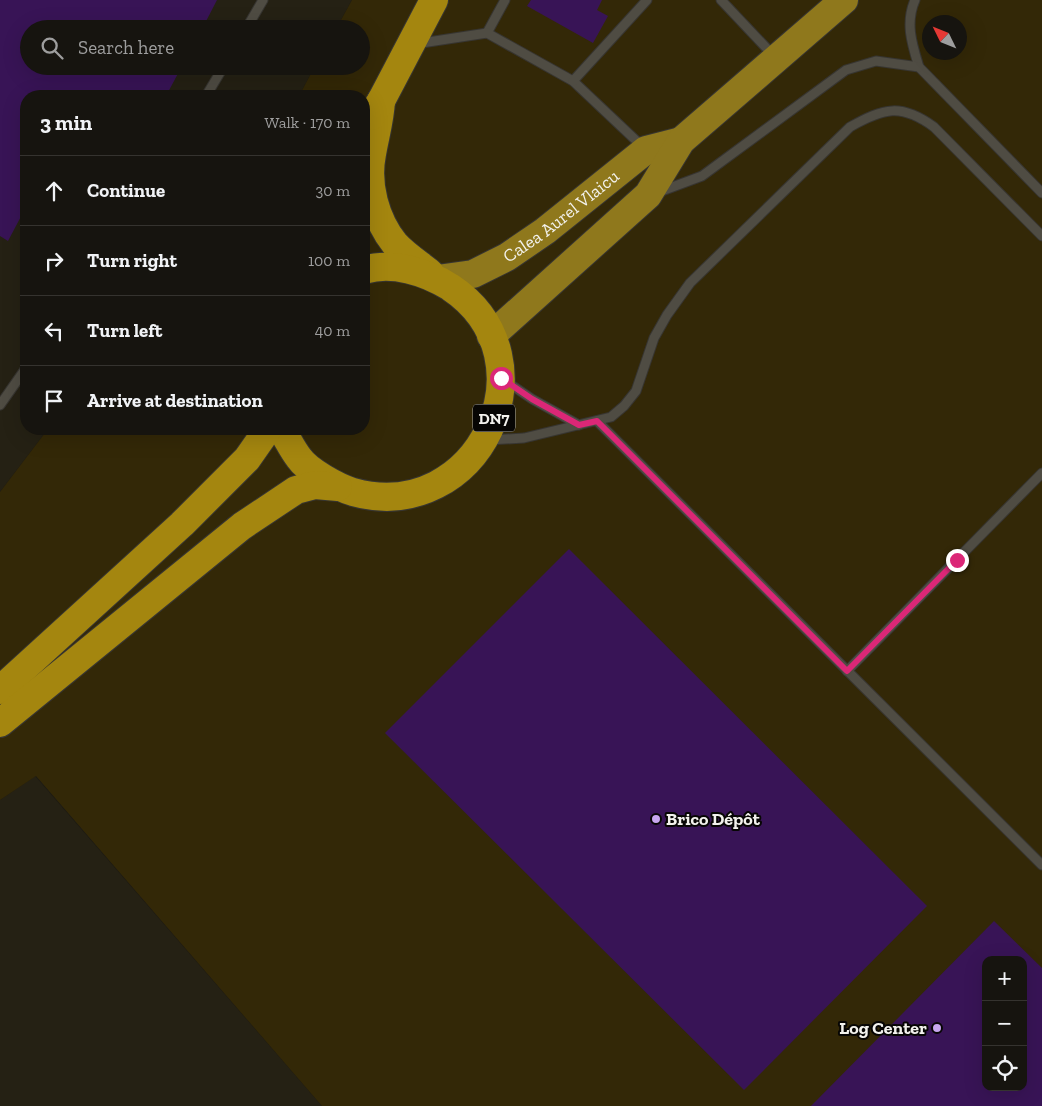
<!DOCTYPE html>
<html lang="en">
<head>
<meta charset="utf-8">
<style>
  :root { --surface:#16140f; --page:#1f1d18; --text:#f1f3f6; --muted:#9e9e9e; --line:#35332f }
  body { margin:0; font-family:"Zilla Slab",serif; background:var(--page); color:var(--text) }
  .controls { position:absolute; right:15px; bottom:15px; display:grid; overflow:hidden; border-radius:10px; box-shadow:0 5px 20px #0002 }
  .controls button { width:45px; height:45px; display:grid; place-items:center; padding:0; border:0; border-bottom:1px solid var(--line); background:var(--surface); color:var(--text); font:25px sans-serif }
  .compass { position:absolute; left:922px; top:15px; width:45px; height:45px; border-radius:50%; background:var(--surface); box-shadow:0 5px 20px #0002; rotate:313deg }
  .stop { position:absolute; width:15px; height:15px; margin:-11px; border:4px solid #db2777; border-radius:50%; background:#fff }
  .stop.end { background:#db2777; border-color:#fff; box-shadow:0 1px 5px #0008 }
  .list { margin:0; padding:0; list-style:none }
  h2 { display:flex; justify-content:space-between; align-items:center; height:65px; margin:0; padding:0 20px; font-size:21px }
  h2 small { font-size:16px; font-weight:400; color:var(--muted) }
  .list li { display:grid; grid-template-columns:32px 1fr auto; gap:15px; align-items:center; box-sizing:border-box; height:70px; padding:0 20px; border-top:1px solid var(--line) }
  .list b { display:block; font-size:19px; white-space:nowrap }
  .list em { font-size:16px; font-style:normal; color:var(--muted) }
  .icon { flex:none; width:28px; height:28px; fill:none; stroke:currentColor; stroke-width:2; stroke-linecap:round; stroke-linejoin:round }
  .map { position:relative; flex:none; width:1042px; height:1106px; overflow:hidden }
  .search { position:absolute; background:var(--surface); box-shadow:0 5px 20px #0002; left:20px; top:20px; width:350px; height:55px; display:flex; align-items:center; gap:12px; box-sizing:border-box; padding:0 18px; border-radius:28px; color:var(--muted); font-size:19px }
  .panel { position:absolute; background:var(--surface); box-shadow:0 5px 20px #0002; left:20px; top:90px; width:350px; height:345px; border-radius:20px }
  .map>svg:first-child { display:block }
  .built { fill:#252114 }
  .green { fill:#332807; fill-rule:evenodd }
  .building { fill:#381456; fill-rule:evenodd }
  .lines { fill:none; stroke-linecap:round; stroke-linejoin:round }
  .service-casing { stroke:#373531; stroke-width:11 }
  .primary-casing { stroke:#373531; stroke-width:30 }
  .trunk-casing { stroke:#373531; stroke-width:30 }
  .service { stroke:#4f4c43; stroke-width:9 }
  .primary { stroke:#8f781c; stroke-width:28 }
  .trunk { stroke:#a4860f; stroke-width:28 }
  .route { stroke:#db2777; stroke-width:6 }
  .poi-dot { fill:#c8a6ef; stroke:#070604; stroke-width:2 }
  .labels { text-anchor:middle; stroke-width:4; stroke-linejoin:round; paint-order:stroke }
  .shield { fill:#070604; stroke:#acaba7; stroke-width:1 }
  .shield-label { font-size:16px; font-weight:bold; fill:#f3f2ed }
  .street-label { font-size:18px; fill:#f3f2ed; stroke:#070604 }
  .poi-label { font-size:18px; font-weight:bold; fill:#f3f2ed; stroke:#070604; text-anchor:start }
</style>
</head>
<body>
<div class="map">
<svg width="1042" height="1106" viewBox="0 0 1042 1106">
  <rect width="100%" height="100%" fill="#1d1b14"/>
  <g class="built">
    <polygon points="0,0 352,0 336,29 29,29 29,66 315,66 299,96 26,96 26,429 48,429 0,492"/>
    <polygon points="35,776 322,1106 0,1106 0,800"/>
  </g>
  <path class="green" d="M352,0H1042V1106H322L36,776L0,800V492L48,429H364V96H299L315,66H361V29H336ZM930,22H960V52H930ZM986,960H1023V1087H986Z"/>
  <g class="building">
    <polygon points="0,0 217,0 202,29 29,29 29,66 182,66 166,96 26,96 26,207 8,241 0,236"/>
    <polygon points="531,0 602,0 597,10 608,16 593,43 527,6"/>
    <polygon points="569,549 927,906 744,1090 385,733"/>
    <path d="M994,921L1042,968V1106H811ZM986,960H1023V1087H986Z"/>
  </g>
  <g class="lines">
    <defs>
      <g id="service">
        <polyline points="721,0 774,56"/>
        <path d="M915,0C905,23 912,44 919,67L1042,193"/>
        <polyline points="246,29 263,0"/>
        <polyline points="487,33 505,0"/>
        <polyline points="415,44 487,33 573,81 644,148"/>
        <polyline points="573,81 647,0"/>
        <polyline points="206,96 224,66"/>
        <polyline points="659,192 702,176 846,70 876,61 919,67"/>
        <polyline points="504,380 532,399 579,425"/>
        <polyline points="0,405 26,368"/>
        <polyline points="597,421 1042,865"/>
        <path d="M488,440L524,438L611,417L624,406L636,391L654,338L667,315L690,283L850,127C884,108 901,103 934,127L1042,236"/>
        <polyline points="847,671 1042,473"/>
      </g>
      <g id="primary">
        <path id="s1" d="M437,279L473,274L507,257L545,231L646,150L681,141"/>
        <polyline points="491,336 648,195 681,141 844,0"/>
      </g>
      <g id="trunk">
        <path d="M381,101C380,120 375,136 372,154C366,184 375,219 395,244C405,255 419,264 430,273"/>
        <polyline points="371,116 381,101 434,0"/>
        <path d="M281,429C287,438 292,449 299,458C308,471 337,487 353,492C478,527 558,359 450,287C426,272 392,261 364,270"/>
        <polyline points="0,690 182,524 247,459 268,429"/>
        <polyline points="0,723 242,526 296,490 315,485 338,487"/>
      </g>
    </defs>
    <use href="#service" class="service-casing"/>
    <use href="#primary" class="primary-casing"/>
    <use href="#trunk" class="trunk-casing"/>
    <use href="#service" class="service"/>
    <use href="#primary" class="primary"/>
    <use href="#trunk" class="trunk"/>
  </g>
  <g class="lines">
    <polyline class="route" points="501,378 532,399 579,425 597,421 847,671 957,560"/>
  </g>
  <g class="poi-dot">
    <circle cx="656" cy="819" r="5"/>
    <circle cx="937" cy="1028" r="5"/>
  </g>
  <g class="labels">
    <rect class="shield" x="473" y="404.5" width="42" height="27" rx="4"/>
    <g class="shield-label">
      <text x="494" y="424">DN7</text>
    </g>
    <g class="street-label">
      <text dy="6" stroke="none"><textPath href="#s1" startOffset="142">Calea Aurel Vlaicu</textPath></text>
    </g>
    <g class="poi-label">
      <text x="666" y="825">Brico Dépôt</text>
      <text x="927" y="1034" text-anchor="end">Log Center</text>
    </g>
  </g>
</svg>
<div class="controls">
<button>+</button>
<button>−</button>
<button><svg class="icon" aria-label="locate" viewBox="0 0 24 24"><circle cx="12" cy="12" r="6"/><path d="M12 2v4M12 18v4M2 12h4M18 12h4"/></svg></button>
</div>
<svg class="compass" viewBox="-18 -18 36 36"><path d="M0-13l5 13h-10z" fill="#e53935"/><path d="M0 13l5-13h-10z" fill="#9e9e9e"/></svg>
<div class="stop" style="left:501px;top:378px"></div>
<div class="stop end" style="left:957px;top:560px"></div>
<div class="search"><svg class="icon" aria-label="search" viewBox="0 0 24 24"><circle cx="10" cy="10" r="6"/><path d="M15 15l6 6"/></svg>Search here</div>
<section class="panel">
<h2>3 min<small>Walk · 170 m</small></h2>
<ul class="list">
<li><svg class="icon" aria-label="ahead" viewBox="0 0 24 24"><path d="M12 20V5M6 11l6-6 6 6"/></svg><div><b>Continue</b></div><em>30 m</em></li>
<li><svg class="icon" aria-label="right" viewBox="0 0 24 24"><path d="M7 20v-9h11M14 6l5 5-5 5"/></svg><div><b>Turn right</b></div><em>100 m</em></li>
<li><svg class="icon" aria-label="left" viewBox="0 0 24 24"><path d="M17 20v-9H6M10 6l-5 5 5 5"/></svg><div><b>Turn left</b></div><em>40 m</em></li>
<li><svg class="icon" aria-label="arrive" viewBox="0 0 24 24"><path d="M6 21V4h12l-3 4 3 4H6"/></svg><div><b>Arrive at destination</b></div></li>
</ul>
</section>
</div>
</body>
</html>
